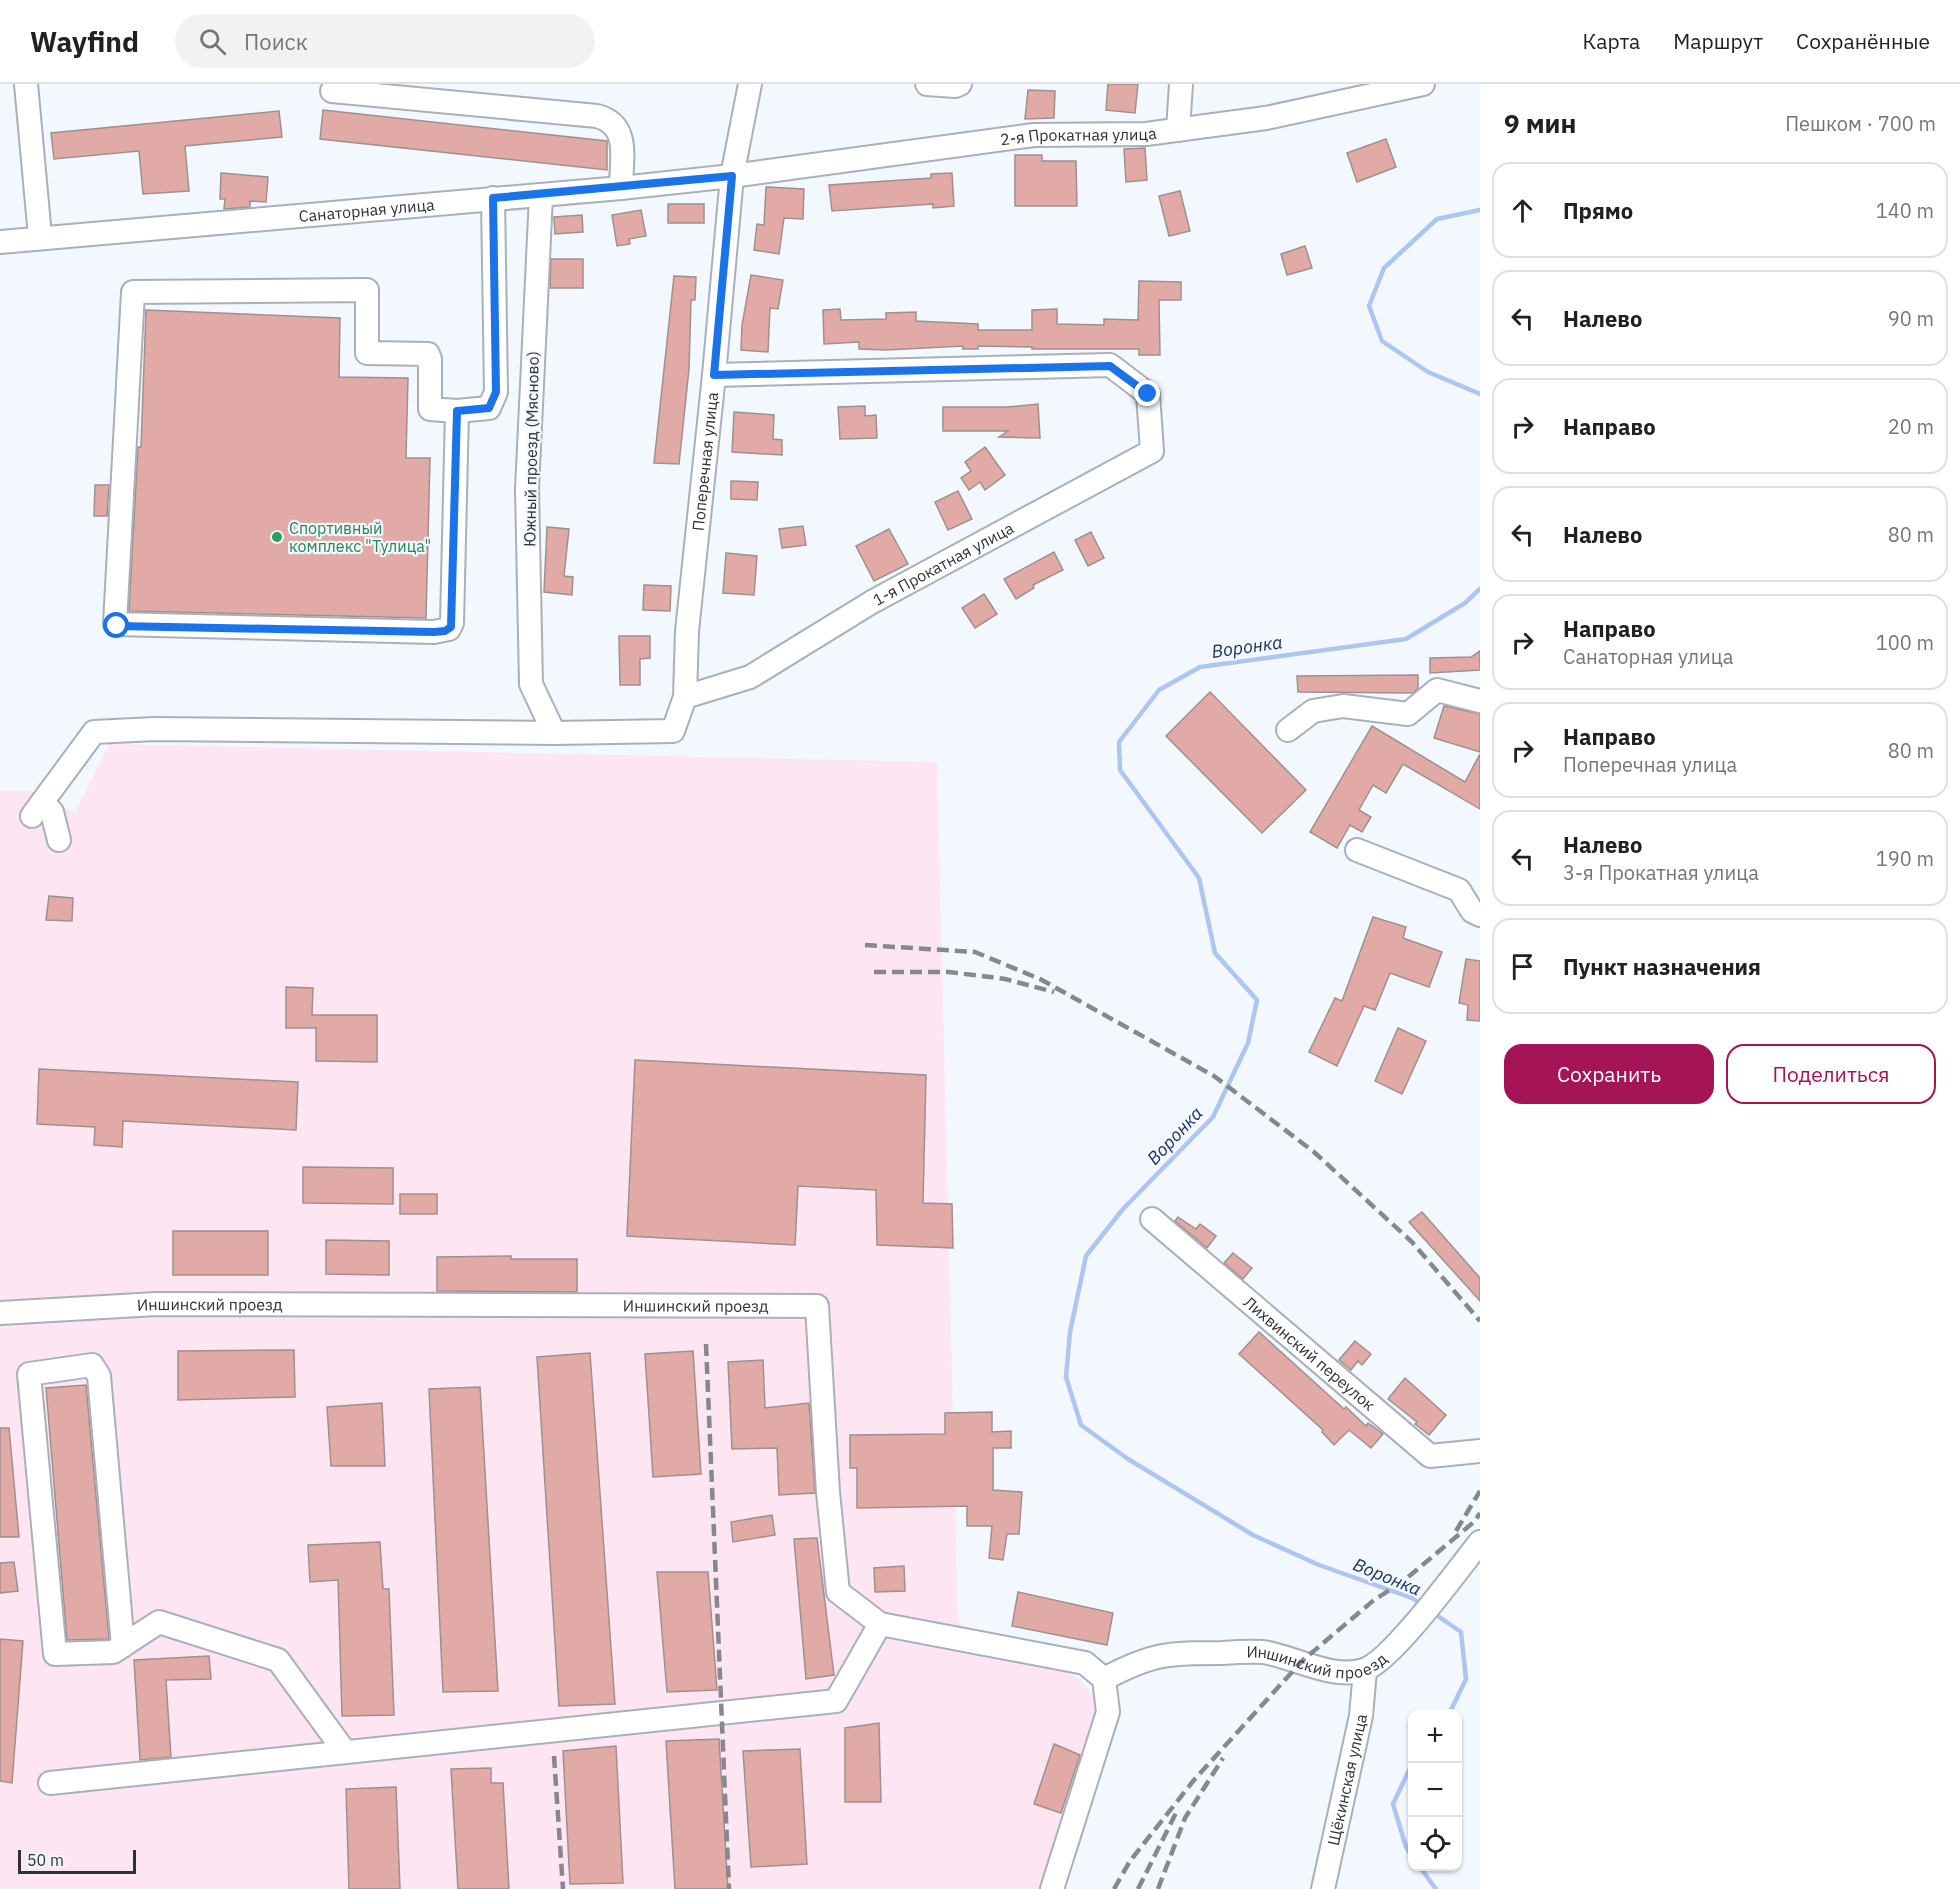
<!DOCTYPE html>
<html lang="ru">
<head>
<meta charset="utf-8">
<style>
  :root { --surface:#fff; --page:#f2f2f2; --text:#202124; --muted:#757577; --line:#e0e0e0; --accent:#a41457 }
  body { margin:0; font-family:"IBM Plex Sans",sans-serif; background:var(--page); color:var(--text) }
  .controls { position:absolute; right:18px; bottom:18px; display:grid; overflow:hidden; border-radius:12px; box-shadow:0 2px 4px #0004 }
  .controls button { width:54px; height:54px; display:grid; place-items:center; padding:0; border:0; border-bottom:2px solid var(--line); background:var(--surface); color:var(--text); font:30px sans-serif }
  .scale { position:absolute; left:18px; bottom:15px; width:118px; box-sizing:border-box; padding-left:6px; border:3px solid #2e3135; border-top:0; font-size:16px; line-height:21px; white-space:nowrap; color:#2e3135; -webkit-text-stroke:4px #f3f7fe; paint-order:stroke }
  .stop { position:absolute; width:18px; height:18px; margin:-14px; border:4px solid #1a73e8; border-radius:50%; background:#fff }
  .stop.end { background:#1a73e8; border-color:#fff; box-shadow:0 2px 6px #0008 }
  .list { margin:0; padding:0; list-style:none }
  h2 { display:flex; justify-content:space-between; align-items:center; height:78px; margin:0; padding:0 24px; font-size:26px }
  h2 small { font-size:20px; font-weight:400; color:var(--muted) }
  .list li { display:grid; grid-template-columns:39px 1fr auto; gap:18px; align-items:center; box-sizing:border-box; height:96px; margin:0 12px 12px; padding:0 12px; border:2px solid var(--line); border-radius:18px }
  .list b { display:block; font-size:22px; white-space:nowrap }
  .list p { margin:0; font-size:20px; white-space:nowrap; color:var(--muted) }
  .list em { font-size:20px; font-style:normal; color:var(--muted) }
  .actions { display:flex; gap:12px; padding:18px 24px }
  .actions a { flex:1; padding:14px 0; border:2px solid var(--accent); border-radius:18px; text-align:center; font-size:21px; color:var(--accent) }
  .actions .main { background:var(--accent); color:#fff }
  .icon { flex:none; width:33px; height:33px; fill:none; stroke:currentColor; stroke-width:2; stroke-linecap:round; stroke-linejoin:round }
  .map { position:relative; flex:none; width:1480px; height:1805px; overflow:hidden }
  header { display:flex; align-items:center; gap:36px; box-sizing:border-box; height:84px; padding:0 30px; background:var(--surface); border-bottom:2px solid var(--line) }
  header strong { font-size:28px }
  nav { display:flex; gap:33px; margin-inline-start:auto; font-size:21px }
  .search { width:420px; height:54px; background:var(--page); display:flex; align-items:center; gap:15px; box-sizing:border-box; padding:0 21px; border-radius:33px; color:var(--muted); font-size:22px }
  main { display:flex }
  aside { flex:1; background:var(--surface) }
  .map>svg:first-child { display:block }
  .industrial { fill:#fde6f1 }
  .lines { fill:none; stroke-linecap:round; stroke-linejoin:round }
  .stream { stroke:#acc6f1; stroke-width:4.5 }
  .building { fill:#e2aaa6; stroke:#9e908f; stroke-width:1.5 }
  .minor-casing { stroke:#a9b0ba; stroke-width:26 }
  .minor { stroke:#fff; stroke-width:22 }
  .rail { stroke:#85888e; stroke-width:4.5; stroke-dasharray:12 6; stroke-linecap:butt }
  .route { stroke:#1a73e8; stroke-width:8 }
  .leisure-dot { fill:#2e9e5b; stroke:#f3f7fe; stroke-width:2 }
  .labels { text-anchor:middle; stroke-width:4.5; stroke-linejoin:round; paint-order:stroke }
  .street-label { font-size:16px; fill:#2e3135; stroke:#f3f7fe }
  .leisure-label { font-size:16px; fill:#27864d; stroke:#f3f7fe; text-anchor:start }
  .water-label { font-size:18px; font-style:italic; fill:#153264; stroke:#f3f7fe }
</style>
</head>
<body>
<header>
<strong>Wayfind</strong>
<div class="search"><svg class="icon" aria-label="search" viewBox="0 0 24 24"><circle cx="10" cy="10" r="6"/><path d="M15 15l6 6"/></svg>Поиск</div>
<nav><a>Карта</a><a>Маршрут</a><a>Сохранённые</a></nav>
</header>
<main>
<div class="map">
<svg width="1480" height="1805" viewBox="0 0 1480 1805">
  <rect width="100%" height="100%" fill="#f3f7fe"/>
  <polygon class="industrial" points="109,660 937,678 958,1538 1081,1596 1094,1613 1098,1639 1041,1805 0,1805 0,707 31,707 75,729"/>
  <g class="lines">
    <g class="stream">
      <polyline points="1480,126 1437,135 1384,184 1369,222 1382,257 1428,288 1480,310"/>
      <polyline points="1423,1522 1412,1514 1319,1481 1253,1451 1128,1375 1081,1341 1066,1293 1070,1248 1086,1172 1123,1125 1213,1033 1248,959 1257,916 1215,869 1199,794 1120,686 1119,658 1159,606 1200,583 1406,555 1465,519 1480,505"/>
      <polyline points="1432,1528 1461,1548 1466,1595 1449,1630"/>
      <polyline points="1412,1680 1393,1720 1406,1763 1412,1773"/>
      <polyline points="1419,1782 1436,1805"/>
    </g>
  </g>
  <g class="building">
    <polygon points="1108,0 1138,0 1135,29 1106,26"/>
    <polygon points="1028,6 1055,7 1054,34 1025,35"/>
    <polygon points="323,26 607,57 607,86 320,55"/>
    <polygon points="279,27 282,53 185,62 189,107 143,110 139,67 54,75 51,49"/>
    <polygon points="1386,55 1396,83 1357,98 1347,69"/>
    <polygon points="1145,64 1147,96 1126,98 1124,65"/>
    <polygon points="1015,71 1042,71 1042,77 1076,77 1077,122 1015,122"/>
    <polygon points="221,89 268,93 266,118 250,117 250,123 224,125 225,115 220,115"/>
    <polygon points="952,89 954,122 933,124 933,120 832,127 829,101 931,94 931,90"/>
    <polygon points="766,103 804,105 803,135 784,134 779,170 754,166 757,140 764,141"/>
    <polygon points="1180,107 1190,147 1169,152 1159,112"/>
    <rect x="668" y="120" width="36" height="19"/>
    <polygon points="641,126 646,152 629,155 630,160 617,162 612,131"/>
    <polygon points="582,131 583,148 555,150 554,133"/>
    <polygon points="1305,162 1312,184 1287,191 1281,170"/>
    <polygon points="551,175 583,175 583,204 550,204"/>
    <polygon points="751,191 783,196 778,225 770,224 768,268 741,266 742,241"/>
    <polygon points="674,192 696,193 695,216 691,216 689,285 679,380 654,379"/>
    <polygon points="1139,197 1181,198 1181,216 1159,216 1160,271 1139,271 1139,265 1032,265 1032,263 978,262 978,265 963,265 963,262 886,266 859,265 859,258 824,260 823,226 840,225 841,236 886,235 886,229 916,228 916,237 978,240 978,246 1032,246 1032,226 1057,225 1057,240 1104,241 1104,235 1138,236"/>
    <polygon points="146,226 340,234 339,293 408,294 406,374 430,374 426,534 129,527 138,363 141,363"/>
    <polygon points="1038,320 1040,354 999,353 1008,347 943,347 943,323 1007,323"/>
    <polygon points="865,322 865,332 876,331 877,354 840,355 838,323"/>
    <polygon points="734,328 774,331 773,355 782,356 782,371 732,368"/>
    <polygon points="985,363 1005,391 985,406 980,398 969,406 961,394 971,387 965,378"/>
    <polygon points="731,397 758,398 757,416 731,415"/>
    <polygon points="95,401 109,401 107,432 94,432"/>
    <polygon points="958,407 972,435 948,446 935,418"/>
    <polygon points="803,442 806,461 782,464 779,445"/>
    <polygon points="547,443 569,445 564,492 573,493 572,511 544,508"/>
    <polygon points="889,445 908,480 874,497 856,462"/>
    <polygon points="1091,448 1104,474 1088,482 1075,456"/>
    <polygon points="1054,468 1063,486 1033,501 1034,504 1016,515 1004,495"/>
    <polygon points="726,469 757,472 754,511 723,509"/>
    <polygon points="644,501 671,502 670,527 643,526"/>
    <polygon points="984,510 997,530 975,544 962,524"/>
    <polygon points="619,552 650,552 650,574 640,575 640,601 620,601"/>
    <polygon points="1480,567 1480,586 1430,589 1430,574 1471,573"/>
    <polygon points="1418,591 1418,604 1413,609 1298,608 1297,592"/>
    <polygon points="1210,608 1306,706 1262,749 1166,652"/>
    <polygon points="1444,622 1480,630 1480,668 1434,654"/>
    <polygon points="1372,642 1465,698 1480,670 1480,725 1403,680 1386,709 1373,701 1359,726 1371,733 1362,748 1350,741 1337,764 1310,748"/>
    <polygon points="49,812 73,814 72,837 46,836"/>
    <polygon points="1373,833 1406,843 1403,854 1442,868 1429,903 1390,889 1375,926 1364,922 1337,982 1309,968 1335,914 1342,917"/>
    <polygon points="1466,875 1480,877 1480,937 1467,936 1468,921 1459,919"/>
    <polygon points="286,903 313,904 312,931 377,931 377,978 316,977 316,944 286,944"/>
    <polygon points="1398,944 1426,957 1402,1010 1375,997"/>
    <polygon points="635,976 926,991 923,1119 952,1120 953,1164 877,1161 876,1106 798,1102 795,1161 627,1152"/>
    <polygon points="39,985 298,998 296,1046 123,1037 122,1063 94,1061 95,1043 37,1040"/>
    <polygon points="303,1083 393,1084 393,1120 303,1119"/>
    <rect x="400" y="1110" width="37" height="20"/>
    <polygon points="1422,1128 1480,1194 1480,1217 1409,1138"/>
    <polygon points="1178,1133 1196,1145 1200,1140 1216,1152 1207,1164 1175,1137"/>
    <rect x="173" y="1147" width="95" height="44"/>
    <polygon points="326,1156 389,1157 389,1191 326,1190"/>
    <polygon points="1233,1169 1252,1184 1243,1195 1224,1179"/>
    <polygon points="511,1172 511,1175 577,1175 577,1208 437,1207 437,1173"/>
    <polygon points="1259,1248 1344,1325 1346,1323 1366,1342 1368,1339 1383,1350 1371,1364 1349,1346 1334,1361 1322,1348 1323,1346 1239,1270"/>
    <polygon points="1355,1257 1371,1270 1362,1281 1358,1277 1351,1286 1339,1276"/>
    <polygon points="294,1266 295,1313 178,1316 178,1267"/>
    <polygon points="693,1267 701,1390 653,1393 645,1270"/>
    <polygon points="590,1269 615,1620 559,1622 537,1273"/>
    <polygon points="763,1276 765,1324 809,1319 815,1409 779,1411 777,1364 732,1365 728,1278"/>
    <polygon points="1405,1294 1446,1331 1429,1351 1415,1340 1417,1338 1388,1315"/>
    <polygon points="86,1301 109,1555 67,1556 46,1304"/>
    <polygon points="480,1303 498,1607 443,1608 429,1305"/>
    <polygon points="382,1319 385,1382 331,1382 327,1323"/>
    <polygon points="992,1328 992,1348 1011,1347 1011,1364 993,1364 993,1406 1022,1408 1019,1450 1007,1450 1003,1476 989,1474 992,1442 967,1442 967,1422 857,1424 857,1384 850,1384 850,1351 945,1350 945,1329"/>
    <polygon points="0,1344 9,1344 19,1453 0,1453"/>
    <polygon points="772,1431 775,1451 733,1458 731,1438"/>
    <polygon points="817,1454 834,1591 806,1595 794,1455"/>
    <polygon points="380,1458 383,1505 389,1505 394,1631 342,1632 338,1496 310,1498 308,1461"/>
    <polygon points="14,1478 18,1507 0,1509 0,1479"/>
    <polygon points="904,1482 905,1507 875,1508 874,1484"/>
    <polygon points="657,1488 708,1488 717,1606 667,1608"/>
    <polygon points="1018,1508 1113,1529 1107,1561 1012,1542"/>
    <polygon points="0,1555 23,1557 12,1699 0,1697"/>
    <polygon points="209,1572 211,1595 166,1596 171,1673 140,1676 134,1576"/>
    <polygon points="879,1639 881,1718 845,1718 845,1644"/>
    <polygon points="719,1655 728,1805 675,1805 666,1657"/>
    <polygon points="1054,1660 1080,1671 1061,1729 1034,1720"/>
    <polygon points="616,1662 623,1799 570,1800 563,1667"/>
    <polygon points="800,1665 807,1780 751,1783 743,1667"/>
    <polygon points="491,1684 491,1699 503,1699 509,1805 458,1805 451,1685"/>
    <polygon points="396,1703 400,1805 349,1805 346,1705"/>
  </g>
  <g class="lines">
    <defs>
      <g id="minor">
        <polyline points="26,0 40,152"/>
        <polyline points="927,0 955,2 960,0"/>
        <path d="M332,7L597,32C631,41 621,75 621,104"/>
        <polyline points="1178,46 1181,0"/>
        <polyline points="541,112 527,405 531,600 554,649"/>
        <path id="s1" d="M0,158L621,104L732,92L1034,51L1146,50L1266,34L1423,0"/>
        <polyline points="457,327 430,325 430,275 428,270 367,269 367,206 133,208 115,540 434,548 449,545 452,539 457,327 489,324 496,308 493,114"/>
        <path id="s2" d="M685,613L750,593L872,518L1152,367L1148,310L1110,281L714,291"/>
        <polyline points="1288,646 1313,627 1343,622 1408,630 1437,606 1480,617"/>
        <polyline points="42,719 52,728 59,756"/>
        <path id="s3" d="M32,732L94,648L155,645L554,649L673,647L685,613L687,547L714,291L732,92L750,0"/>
        <polyline points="1357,766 1459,806 1472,827 1480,831"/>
        <path id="s4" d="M1152,1135L1430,1372L1480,1367"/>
        <path id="s5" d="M0,1229L156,1220L817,1222L828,1408L838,1508L880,1540L1085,1579L1104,1595L1108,1628L1052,1805"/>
        <polyline points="123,1562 99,1292 92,1281 29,1290 55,1570 113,1568 159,1538 278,1576 345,1668"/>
        <path id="s6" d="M1104,1595C1153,1569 1168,1569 1222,1569C1235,1568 1250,1567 1263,1568C1295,1573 1332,1596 1364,1586C1392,1577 1459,1484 1480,1458"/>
        <polyline points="50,1699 836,1617 880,1540"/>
        <path id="s7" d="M1323,1805L1361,1632L1365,1586"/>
      </g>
    </defs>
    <use href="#minor" class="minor-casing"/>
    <use href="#minor" class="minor"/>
    <g class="rail">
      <polyline points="865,861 975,868 1040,895 1214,992 1314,1068 1412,1158 1480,1237"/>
      <polyline points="874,888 949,888 1005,895 1054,908"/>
      <polyline points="706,1260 729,1805"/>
      <polyline points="1456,1447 1480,1407"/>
      <polyline points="554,1672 563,1805"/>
      <polyline points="1114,1805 1130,1777 1194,1696 1302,1577 1374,1516 1401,1499 1475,1437 1480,1429"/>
      <polyline points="1138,1805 1178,1725"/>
      <polyline points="1158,1805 1185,1734 1223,1674"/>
    </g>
  </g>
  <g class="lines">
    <polyline class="route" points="117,542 434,548 445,547 451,543 457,327 489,324 496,308 493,114 732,92 714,291 1110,282 1148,310"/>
  </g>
  <circle class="leisure-dot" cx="277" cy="453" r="6"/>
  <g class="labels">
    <g class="street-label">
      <text dy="6" stroke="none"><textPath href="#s1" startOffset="1084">2-я Прокатная улица</textPath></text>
      <text dy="6" stroke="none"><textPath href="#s1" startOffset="368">Санаторная улица</textPath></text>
      <text transform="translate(531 365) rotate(-89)" y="6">Южный проезд (Мясново)</text>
      <text dy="6" stroke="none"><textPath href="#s3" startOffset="956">Поперечная улица</textPath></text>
      <text dy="6" stroke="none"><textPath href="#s2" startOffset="292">1-я Прокатная улица</textPath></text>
      <text dy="6" stroke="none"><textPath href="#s5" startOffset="210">Иншинский проезд</textPath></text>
      <text dy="6" stroke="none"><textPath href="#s5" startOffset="696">Иншинский проезд</textPath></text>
      <text dy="6" stroke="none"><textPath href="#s4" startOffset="207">Лихвинский переулок</textPath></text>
      <text dy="6" stroke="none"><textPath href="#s6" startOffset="220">Иншинский проезд</textPath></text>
      <text dy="6" stroke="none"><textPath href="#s7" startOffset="112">Щёкинская улица</textPath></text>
    </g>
    <g class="leisure-label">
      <text x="289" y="450">Спортивный<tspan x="289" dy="18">комплекс "Тулица"</tspan></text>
    </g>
    <g class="water-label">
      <text transform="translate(1247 563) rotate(-8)" y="6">Воронка</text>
      <text transform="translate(1175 1052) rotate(-47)" y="6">Воронка</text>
      <text transform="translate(1387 1493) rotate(22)" y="6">Воронка</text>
    </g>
  </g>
</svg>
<div class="controls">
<button>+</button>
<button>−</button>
<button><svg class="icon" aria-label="locate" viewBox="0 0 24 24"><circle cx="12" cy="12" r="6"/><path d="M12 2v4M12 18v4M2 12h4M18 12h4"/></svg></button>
</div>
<div class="scale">50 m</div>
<div class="stop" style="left:117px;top:542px"></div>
<div class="stop end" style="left:1148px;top:310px"></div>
</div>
<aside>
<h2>9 мин<small>Пешком · 700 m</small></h2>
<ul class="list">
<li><svg class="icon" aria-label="ahead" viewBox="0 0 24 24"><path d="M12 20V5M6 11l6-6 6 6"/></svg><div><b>Прямо</b></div><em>140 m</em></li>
<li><svg class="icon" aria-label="left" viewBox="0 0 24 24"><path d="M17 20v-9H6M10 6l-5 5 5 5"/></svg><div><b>Налево</b></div><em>90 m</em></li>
<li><svg class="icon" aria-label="right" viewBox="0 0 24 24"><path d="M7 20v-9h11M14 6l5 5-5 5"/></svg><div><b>Направо</b></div><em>20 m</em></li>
<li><svg class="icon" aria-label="left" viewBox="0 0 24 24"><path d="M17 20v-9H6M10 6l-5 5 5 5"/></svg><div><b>Налево</b></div><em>80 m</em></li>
<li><svg class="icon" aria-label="right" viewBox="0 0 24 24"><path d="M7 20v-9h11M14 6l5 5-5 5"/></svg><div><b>Направо</b><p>Санаторная улица</p></div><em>100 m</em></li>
<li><svg class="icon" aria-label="right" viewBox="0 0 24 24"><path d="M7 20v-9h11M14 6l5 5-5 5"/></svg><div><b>Направо</b><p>Поперечная улица</p></div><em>80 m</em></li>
<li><svg class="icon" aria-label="left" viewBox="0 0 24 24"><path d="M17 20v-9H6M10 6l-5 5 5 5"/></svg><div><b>Налево</b><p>3-я Прокатная улица</p></div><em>190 m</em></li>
<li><svg class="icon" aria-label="arrive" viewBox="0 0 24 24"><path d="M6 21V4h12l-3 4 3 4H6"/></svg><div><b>Пункт назначения</b></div></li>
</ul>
<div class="actions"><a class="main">Сохранить</a><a>Поделиться</a></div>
</aside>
</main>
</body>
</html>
